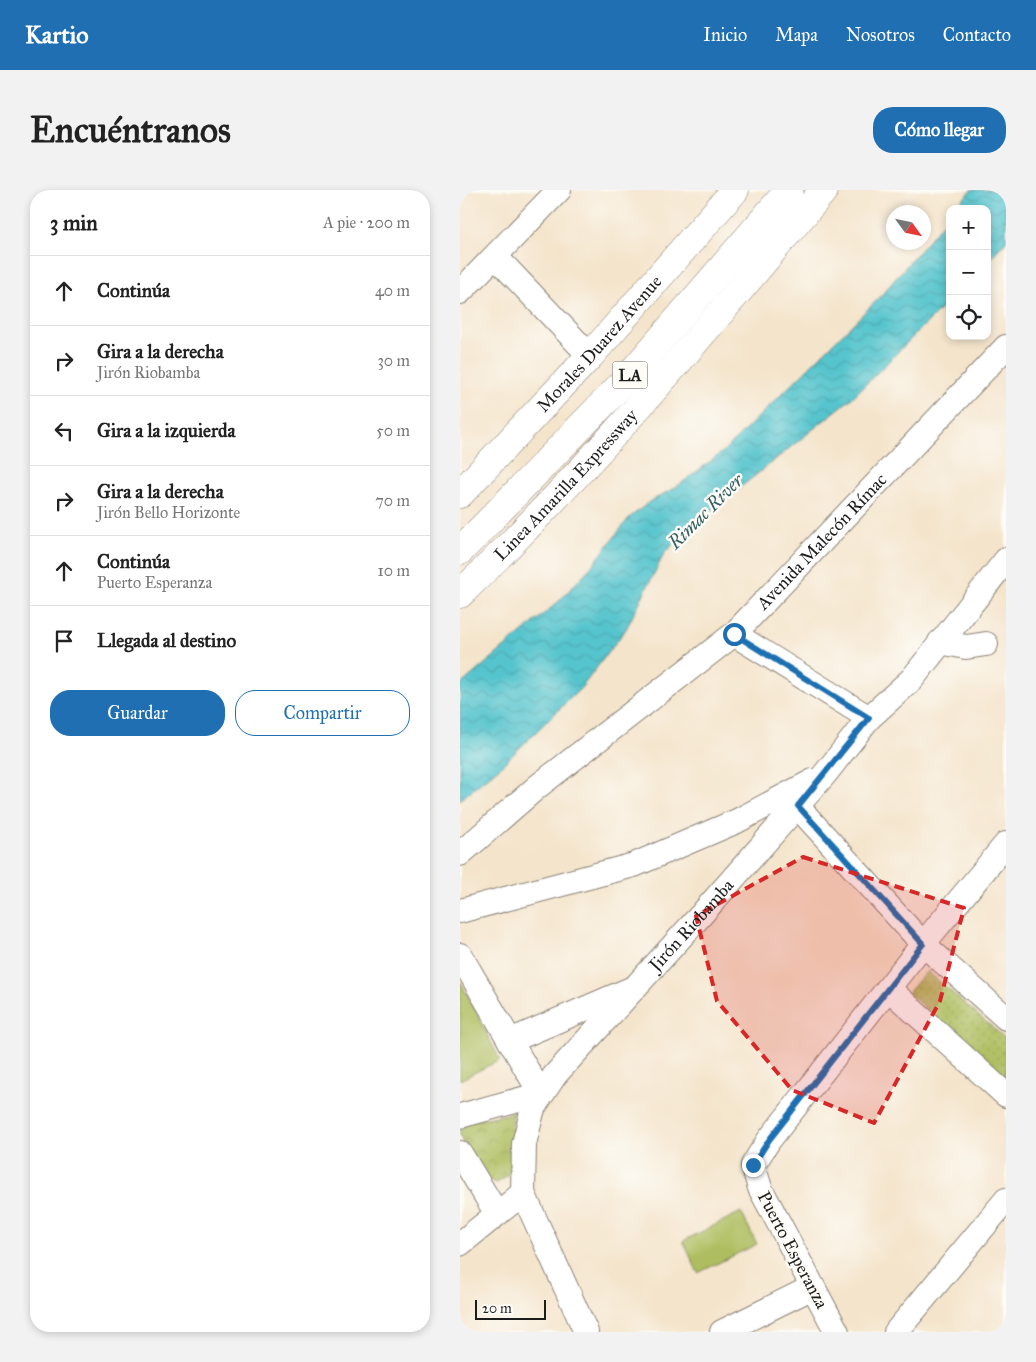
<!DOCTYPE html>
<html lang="es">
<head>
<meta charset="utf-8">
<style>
  :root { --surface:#fff; --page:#f2f2f2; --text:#222; --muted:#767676; --line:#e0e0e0; --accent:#1f6fb2 }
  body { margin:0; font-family:"IM FELL Great Primer",serif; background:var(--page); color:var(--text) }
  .controls { position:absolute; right:15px; top:15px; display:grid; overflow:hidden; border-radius:10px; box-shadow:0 2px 8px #0003 }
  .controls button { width:45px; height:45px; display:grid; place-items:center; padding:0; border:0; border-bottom:1px solid var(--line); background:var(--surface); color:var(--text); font:25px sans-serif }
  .compass { position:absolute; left:426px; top:15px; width:45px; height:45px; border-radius:50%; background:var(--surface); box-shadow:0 2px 8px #0003; rotate:123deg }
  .scale { position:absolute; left:15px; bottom:12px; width:71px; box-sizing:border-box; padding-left:5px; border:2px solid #1c1c1c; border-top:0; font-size:14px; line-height:18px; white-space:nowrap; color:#1c1c1c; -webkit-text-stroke:4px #fdfcf7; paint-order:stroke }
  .stop { position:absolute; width:15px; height:15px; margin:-11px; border:4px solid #1f6fb2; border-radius:50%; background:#fff }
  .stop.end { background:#1f6fb2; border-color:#fff; box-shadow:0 1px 5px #0008 }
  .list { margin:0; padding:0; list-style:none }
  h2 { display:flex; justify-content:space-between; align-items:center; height:65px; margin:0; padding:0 20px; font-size:21px }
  h2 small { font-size:16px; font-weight:400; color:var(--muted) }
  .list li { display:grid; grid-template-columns:32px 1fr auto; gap:15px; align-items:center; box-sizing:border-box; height:70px; padding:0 20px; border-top:1px solid var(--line) }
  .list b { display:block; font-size:19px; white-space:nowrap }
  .list p { margin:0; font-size:16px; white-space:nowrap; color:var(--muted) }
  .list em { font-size:16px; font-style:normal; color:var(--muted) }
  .actions { display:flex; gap:10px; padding:15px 20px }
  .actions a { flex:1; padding:11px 0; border:1px solid var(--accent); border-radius:20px; text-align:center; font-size:18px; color:var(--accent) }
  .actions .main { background:var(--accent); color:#fff }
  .icon { flex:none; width:28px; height:28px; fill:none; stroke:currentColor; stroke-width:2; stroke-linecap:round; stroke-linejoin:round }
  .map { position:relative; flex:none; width:546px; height:1142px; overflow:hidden; border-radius:20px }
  header { display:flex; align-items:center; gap:30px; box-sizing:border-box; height:70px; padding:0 25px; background:var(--accent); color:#fff }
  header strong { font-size:24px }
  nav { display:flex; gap:28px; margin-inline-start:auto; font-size:18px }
  .intro { display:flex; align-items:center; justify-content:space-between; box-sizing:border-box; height:120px; padding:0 30px }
  h1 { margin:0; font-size:35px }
  .button { padding:12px 22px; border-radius:20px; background:var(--accent); color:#fff; font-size:18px; font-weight:700 }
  main { display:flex; gap:30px; padding:0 30px }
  aside { flex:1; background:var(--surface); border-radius:20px; box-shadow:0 2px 8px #0003 }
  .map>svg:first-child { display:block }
  .grass { fill:url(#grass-dots); stroke:#656c3e }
  .park { fill:url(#park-crowns); stroke:#656c3e }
  .garden { fill:#aebd5f; stroke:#656c3e }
  .water { fill:url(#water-waves); stroke:#3a7074 }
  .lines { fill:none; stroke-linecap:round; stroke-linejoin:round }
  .street-casing { stroke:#888074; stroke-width:26 }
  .secondary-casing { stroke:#888074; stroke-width:29 }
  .highway-casing { stroke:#888074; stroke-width:29 }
  .street { stroke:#fff; stroke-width:24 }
  .secondary { stroke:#fff; stroke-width:28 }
  .highway { stroke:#fff; stroke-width:28 }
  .route { stroke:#1f6fb2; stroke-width:6 }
  .marked { fill:#d62828; fill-opacity:0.2; stroke:#d62828; stroke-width:4; stroke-dasharray:10 6; stroke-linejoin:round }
  .labels { text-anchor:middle; stroke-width:5; stroke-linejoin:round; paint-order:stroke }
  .shield { fill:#fdfcf7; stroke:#605f5e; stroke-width:1 }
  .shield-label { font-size:16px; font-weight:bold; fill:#1c1c1c }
  .street-label { font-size:18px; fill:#1c1c1c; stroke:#fdfcf7 }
  .water-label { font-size:19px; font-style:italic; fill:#345f63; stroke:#fdfcf7 }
</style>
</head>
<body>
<header>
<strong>Kartio</strong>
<nav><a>Inicio</a><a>Mapa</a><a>Nosotros</a><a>Contacto</a></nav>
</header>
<div class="intro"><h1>Encuéntranos</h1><a class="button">Cómo llegar</a></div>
<main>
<aside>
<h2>3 min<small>A pie · 200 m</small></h2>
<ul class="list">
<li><svg class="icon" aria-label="ahead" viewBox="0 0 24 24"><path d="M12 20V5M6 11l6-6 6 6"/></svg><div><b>Continúa</b></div><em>40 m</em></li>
<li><svg class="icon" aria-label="right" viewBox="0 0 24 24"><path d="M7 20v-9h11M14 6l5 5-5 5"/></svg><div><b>Gira a la derecha</b><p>Jirón Riobamba</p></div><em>30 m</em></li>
<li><svg class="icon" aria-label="left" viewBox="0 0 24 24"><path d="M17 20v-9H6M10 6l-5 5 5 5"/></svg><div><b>Gira a la izquierda</b></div><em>50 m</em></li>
<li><svg class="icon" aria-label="right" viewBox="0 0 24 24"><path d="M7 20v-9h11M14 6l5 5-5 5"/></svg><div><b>Gira a la derecha</b><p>Jirón Bello Horizonte</p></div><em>70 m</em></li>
<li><svg class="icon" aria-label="ahead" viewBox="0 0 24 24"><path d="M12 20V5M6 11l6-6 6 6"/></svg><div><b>Continúa</b><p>Puerto Esperanza</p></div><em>10 m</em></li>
<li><svg class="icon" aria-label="arrive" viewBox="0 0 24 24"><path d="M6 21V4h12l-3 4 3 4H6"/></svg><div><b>Llegada al destino</b></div></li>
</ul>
<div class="actions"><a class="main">Guardar</a><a>Compartir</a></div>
</aside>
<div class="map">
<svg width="546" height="1142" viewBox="0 0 546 1142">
  <defs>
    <pattern id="grass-dots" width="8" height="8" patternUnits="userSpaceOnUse" patternTransform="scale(1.25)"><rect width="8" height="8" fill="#aebd5f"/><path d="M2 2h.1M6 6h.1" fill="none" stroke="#95a252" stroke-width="1.8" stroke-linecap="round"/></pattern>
    <pattern id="park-crowns" width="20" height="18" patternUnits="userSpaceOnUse" patternTransform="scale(1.25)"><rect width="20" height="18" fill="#aebd5f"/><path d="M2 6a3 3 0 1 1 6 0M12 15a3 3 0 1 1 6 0" fill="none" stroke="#95a252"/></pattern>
    <pattern id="water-waves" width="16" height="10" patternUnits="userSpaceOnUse" patternTransform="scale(1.25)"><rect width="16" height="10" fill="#57c4cd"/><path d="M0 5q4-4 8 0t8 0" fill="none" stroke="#4ba8af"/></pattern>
  </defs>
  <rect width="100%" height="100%" fill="#fdfcf7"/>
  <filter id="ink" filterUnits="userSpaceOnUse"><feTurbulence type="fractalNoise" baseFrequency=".02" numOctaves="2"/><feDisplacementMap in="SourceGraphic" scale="10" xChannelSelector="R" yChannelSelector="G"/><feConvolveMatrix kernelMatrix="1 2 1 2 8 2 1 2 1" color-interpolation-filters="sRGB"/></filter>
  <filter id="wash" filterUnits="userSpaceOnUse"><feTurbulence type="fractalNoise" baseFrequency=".0096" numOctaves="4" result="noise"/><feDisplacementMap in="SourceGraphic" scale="20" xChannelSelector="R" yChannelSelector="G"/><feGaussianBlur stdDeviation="1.12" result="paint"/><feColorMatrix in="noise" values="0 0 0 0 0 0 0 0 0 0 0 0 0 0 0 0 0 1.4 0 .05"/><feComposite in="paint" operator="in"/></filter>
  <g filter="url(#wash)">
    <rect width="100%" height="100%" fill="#f4e4cb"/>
    <polygon class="grass" points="467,781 546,849 546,888 448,803"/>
    <polygon class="park" points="53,923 50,984 37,993 18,987 0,946 0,940 11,931"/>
    <g class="garden">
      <polygon points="0,790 40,870 0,890"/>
      <polygon points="281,1022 297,1054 238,1083 223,1051"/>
    </g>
    <g class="water">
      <polygon points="511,0 546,0 546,51 527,72 527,19 495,19"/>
      <polygon points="490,25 490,110 392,208 226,341 204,364 166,439 122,497 41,576 0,610 0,495 98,412 131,377 169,328 188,313 219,295 264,261 419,108"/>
    </g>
  </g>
  <g filter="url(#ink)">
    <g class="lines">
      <defs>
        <g id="street">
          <polyline points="36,67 130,166"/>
          <polyline points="0,102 99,0"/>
          <polyline points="274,444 409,528"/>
          <polyline points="480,452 506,457 526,454"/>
          <polyline points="337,616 463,754 546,828"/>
          <path id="s1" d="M0,664L77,597L274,444L546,157"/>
          <polyline points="0,721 174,675 277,631 353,591"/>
          <polyline points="0,765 81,904 0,926"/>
          <polyline points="429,799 546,905"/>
          <polyline points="50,851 171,799"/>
          <polyline points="0,963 37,1024"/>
          <polyline points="0,1054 63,1003"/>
          <path id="s2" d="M126,1142L63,1003L64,954L73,918L95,885L241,725L365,584L409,528L452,489L546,370"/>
          <polyline points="262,1142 353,1097"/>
          <polyline points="377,1142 300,998 293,975 309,950 463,754 546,654"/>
          <polyline points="436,1142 546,1010"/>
        </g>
        <g id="secondary">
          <path id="s3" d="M0,304L130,166L275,0"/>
        </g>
        <g id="highway">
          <polyline points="0,361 163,193 329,0"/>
          <path id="s4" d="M0,404C131,278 247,139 364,0"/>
        </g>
      </defs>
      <use href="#street" class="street-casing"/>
      <use href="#secondary" class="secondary-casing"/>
      <use href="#highway" class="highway-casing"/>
      <use href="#street" class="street"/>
      <use href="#secondary" class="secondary"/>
      <use href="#highway" class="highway"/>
    </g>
  </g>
  <g class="lines" filter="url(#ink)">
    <polyline class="route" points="274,444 409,528 338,616 463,754 309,950 293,975"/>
  </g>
  <path class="marked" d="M343,667L504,718L480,811L414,933L332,900L257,811L236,726Z"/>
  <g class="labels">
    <rect class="shield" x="152.5" y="171.5" width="35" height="27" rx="4"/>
    <g class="shield-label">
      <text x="170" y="191">LA</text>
    </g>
    <g class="street-label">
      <text dy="6" stroke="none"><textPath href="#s3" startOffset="205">Morales Duarez Avenue</textPath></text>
      <text dy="6" stroke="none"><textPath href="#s4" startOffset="152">Linea Amarilla Expressway</textPath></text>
      <text dy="6" stroke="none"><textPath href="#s1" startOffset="479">Avenida Malecón Rímac</textPath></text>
      <text dy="6" stroke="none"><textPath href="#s2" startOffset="481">Jirón Riobamba</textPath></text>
      <text transform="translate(333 1060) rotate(62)" y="6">Puerto Esperanza</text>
    </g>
    <g class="water-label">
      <text transform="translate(245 321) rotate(-45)" y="7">Rimac River</text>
    </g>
  </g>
</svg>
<div class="controls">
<button>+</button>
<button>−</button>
<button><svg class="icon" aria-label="locate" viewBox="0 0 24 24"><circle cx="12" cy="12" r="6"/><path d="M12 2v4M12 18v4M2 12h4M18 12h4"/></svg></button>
</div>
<svg class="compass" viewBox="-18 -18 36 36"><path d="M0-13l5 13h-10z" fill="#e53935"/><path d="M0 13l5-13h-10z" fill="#767676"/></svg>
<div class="scale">20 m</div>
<div class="stop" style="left:274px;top:444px"></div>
<div class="stop end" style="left:293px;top:975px"></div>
</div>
</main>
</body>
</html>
